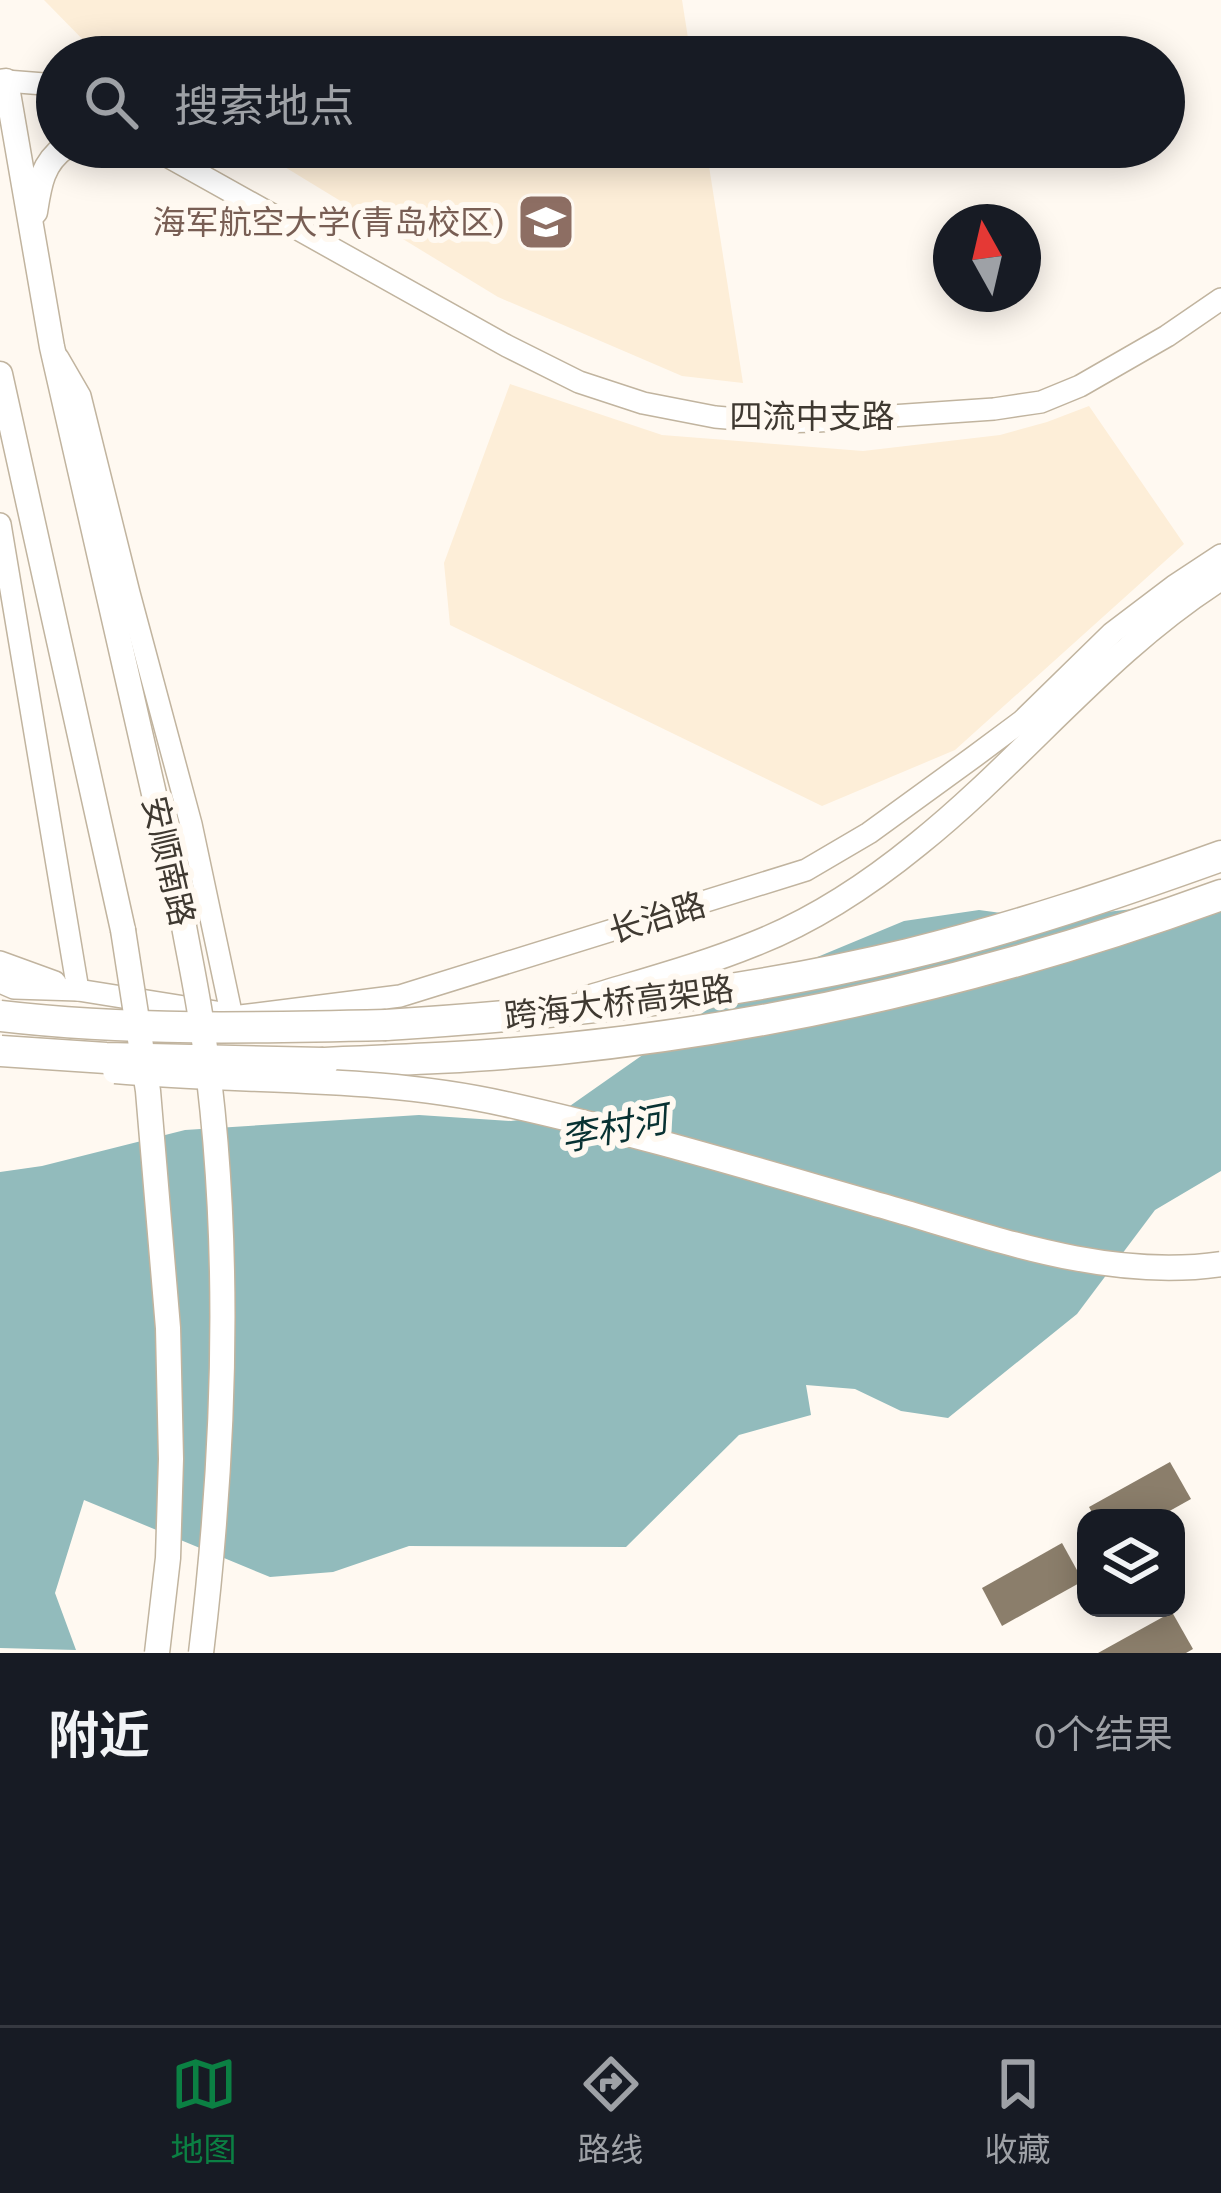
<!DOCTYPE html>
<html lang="zh">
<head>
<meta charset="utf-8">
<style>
  :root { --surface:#171b24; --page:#242831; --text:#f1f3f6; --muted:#9ea1a6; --line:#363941; --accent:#0b8043 }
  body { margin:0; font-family:"Roboto Serif","Noto Sans SC",serif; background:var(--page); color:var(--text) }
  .controls { position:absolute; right:36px; bottom:36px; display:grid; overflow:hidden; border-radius:24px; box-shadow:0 6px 30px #0003 }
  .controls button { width:108px; height:108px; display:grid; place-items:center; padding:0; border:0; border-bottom:3px solid var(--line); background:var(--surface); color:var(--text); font:60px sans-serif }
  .compass { position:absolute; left:933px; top:204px; width:108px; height:108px; border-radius:50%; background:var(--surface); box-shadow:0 6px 30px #0003; rotate:352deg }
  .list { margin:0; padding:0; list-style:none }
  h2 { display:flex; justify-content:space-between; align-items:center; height:156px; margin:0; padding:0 48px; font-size:51px }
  h2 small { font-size:39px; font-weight:400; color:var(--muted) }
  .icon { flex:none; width:66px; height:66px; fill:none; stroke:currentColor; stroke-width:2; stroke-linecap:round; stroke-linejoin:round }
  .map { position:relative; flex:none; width:1221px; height:1653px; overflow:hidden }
  .search { position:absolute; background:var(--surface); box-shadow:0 6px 30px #0003; left:36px; right:36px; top:36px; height:132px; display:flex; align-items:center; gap:30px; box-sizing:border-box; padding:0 42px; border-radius:66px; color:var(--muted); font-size:45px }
  .sheet { height:372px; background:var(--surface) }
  nav { display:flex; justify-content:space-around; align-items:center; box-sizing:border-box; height:168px; border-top:3px solid var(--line); background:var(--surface); font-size:33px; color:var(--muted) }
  nav a { display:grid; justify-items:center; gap:6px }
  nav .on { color:var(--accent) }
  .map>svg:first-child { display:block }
  .built { fill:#fdeed8 }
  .water { fill:#92bbbc }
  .building { fill:#8b7e6b }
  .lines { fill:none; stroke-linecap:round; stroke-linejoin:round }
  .minor-casing { stroke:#c1b49f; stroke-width:24 }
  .major-casing { stroke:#c1b49f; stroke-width:27 }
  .highway-casing { stroke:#c1b49f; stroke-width:33 }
  .minor { stroke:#fff; stroke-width:21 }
  .major { stroke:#fff; stroke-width:24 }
  .highway { stroke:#fff; stroke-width:30 }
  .major-bridge-casing { stroke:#c1b49f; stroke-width:27; stroke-linecap:butt }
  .highway-bridge-casing { stroke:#c1b49f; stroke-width:33; stroke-linecap:butt }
  .major-bridge { stroke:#fff; stroke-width:24 }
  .highway-bridge { stroke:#fff; stroke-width:30 }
  .labels { text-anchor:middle; stroke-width:12; stroke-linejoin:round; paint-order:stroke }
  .education-label { font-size:33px; fill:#785e54; stroke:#fff9f1; text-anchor:end }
  .street-label { font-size:33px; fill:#3f3931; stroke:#fff9f1 }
  .water-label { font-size:36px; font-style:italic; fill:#083233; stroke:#fff9f1 }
</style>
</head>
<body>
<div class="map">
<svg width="1221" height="1653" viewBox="0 0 1221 1653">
  <rect width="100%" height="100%" fill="#fff9f1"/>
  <g class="built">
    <polygon points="44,0 682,0 691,57 105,57 92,49"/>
    <polygon points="252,147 706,147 743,383 682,376 498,297"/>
    <polygon points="510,384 662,435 863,451 1000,435 1047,422 1089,406 1184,544 955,750 822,806 450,625 444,563"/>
  </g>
  <polygon class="water" points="1221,889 1221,1171 1155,1210 1077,1314 948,1418 901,1411 855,1389 806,1385 811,1415 739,1435 626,1547 409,1546 333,1572 270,1577 84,1500 55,1593 76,1650 0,1648 0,1172 42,1166 185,1130 419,1115 511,1121 557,1115 731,993 904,921 979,910 1045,919 1203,901"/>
  <g class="building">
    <polygon points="1170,1462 1191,1499 1157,1518 1095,1518 1089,1507"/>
    <polygon points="1062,1543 1083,1581 1002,1626 982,1588"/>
    <polygon points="1172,1612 1193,1649 1186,1653 1098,1653"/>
  </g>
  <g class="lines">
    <defs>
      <g id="minor">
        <polyline points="6,81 44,84 57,93"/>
        <polyline points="151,147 507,346 579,382 643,403 715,417 773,422 818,421 994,409 1041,402 1080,386 1167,336 1221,299"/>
        <polyline points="58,358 80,396 129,593 191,824 232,1017"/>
        <polyline points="0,524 78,990"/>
        <polyline points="0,962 55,982"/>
        <polyline points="0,982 14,988 78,990 235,1015 232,1017 400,996 806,870 869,833 975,756 1022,721 1112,633 1174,586 1221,555"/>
      </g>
      <g id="major">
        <polyline points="0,82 6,81 52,347 183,921"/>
        <polyline points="145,147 161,153"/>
        <path d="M35,212C39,186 42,163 65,147"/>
        <polyline points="0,374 123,930"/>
        <path d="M588,998C643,981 700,966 754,944C813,921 869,884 918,844C1023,760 1106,651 1221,578"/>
      </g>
      <g id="highway">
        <path d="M386,1025C561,1014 737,995 908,954C1015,928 1118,893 1221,856"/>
        <path d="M323,1063C401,1060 480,1057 559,1049C785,1026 1007,973 1221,895"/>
      </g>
    </defs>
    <use href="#minor" class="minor-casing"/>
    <use href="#major" class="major-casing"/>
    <use href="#highway" class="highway-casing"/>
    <use href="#minor" class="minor"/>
    <use href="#major" class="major"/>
    <use href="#highway" class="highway"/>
    <defs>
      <g id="major-bridge">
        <path d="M183,921C189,954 196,987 201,1020C233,1227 226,1446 201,1653"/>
        <polyline points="123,930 148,1091 168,1328 171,1459 168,1558 157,1653"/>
        <path d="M115,1071C245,1083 376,1075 505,1104C632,1132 757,1170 883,1206C991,1237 1107,1281 1221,1264"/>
      </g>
      <g id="highway-bridge">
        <path d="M0,1016C127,1031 258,1028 386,1025"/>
        <polyline points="1,1051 106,1058 323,1063"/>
      </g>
    </defs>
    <use href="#major-bridge" class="major-bridge-casing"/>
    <use href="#highway-bridge" class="highway-bridge-casing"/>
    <use href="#major-bridge" class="major-bridge"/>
    <use href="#highway-bridge" class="highway-bridge"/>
  </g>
  <defs>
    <symbol id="university-square" viewBox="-11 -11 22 22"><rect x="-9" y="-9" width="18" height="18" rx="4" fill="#8d6e63" stroke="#fff9f1"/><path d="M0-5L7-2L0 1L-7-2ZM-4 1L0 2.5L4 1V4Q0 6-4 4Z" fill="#fff"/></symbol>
  </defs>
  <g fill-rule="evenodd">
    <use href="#university-square" x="513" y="189" width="66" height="66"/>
  </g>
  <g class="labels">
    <g class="education-label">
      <text x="504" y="234">海军航空大学(青岛校区)</text>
    </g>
    <g class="street-label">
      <text x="812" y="428">四流中支路</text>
      <text transform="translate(169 861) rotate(77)" y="12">安顺南路</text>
      <text transform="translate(657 917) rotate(-17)" y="12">长治路</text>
      <text transform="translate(619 1002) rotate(-7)" y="12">跨海大桥高架路</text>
    </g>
    <g class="water-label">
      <text transform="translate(614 1128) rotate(-11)" y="13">李村河</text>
    </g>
  </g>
</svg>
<div class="controls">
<button><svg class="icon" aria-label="layers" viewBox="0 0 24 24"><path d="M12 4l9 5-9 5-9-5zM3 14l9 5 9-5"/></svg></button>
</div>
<svg class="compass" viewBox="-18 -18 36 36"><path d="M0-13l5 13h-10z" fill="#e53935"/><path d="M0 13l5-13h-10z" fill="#9ea1a6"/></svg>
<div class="search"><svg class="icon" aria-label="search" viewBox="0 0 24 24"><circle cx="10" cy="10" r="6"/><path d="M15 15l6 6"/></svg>搜索地点</div>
</div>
<section class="sheet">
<h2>附近<small>0个结果</small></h2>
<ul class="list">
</ul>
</section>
<nav>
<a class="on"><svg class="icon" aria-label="map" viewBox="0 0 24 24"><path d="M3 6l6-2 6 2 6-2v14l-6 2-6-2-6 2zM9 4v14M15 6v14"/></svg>地图</a>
<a><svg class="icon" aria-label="directions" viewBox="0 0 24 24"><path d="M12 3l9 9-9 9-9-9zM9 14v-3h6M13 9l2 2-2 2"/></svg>路线</a>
<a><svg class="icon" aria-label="saved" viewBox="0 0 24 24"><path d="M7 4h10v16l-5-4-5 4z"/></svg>收藏</a>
</nav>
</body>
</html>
